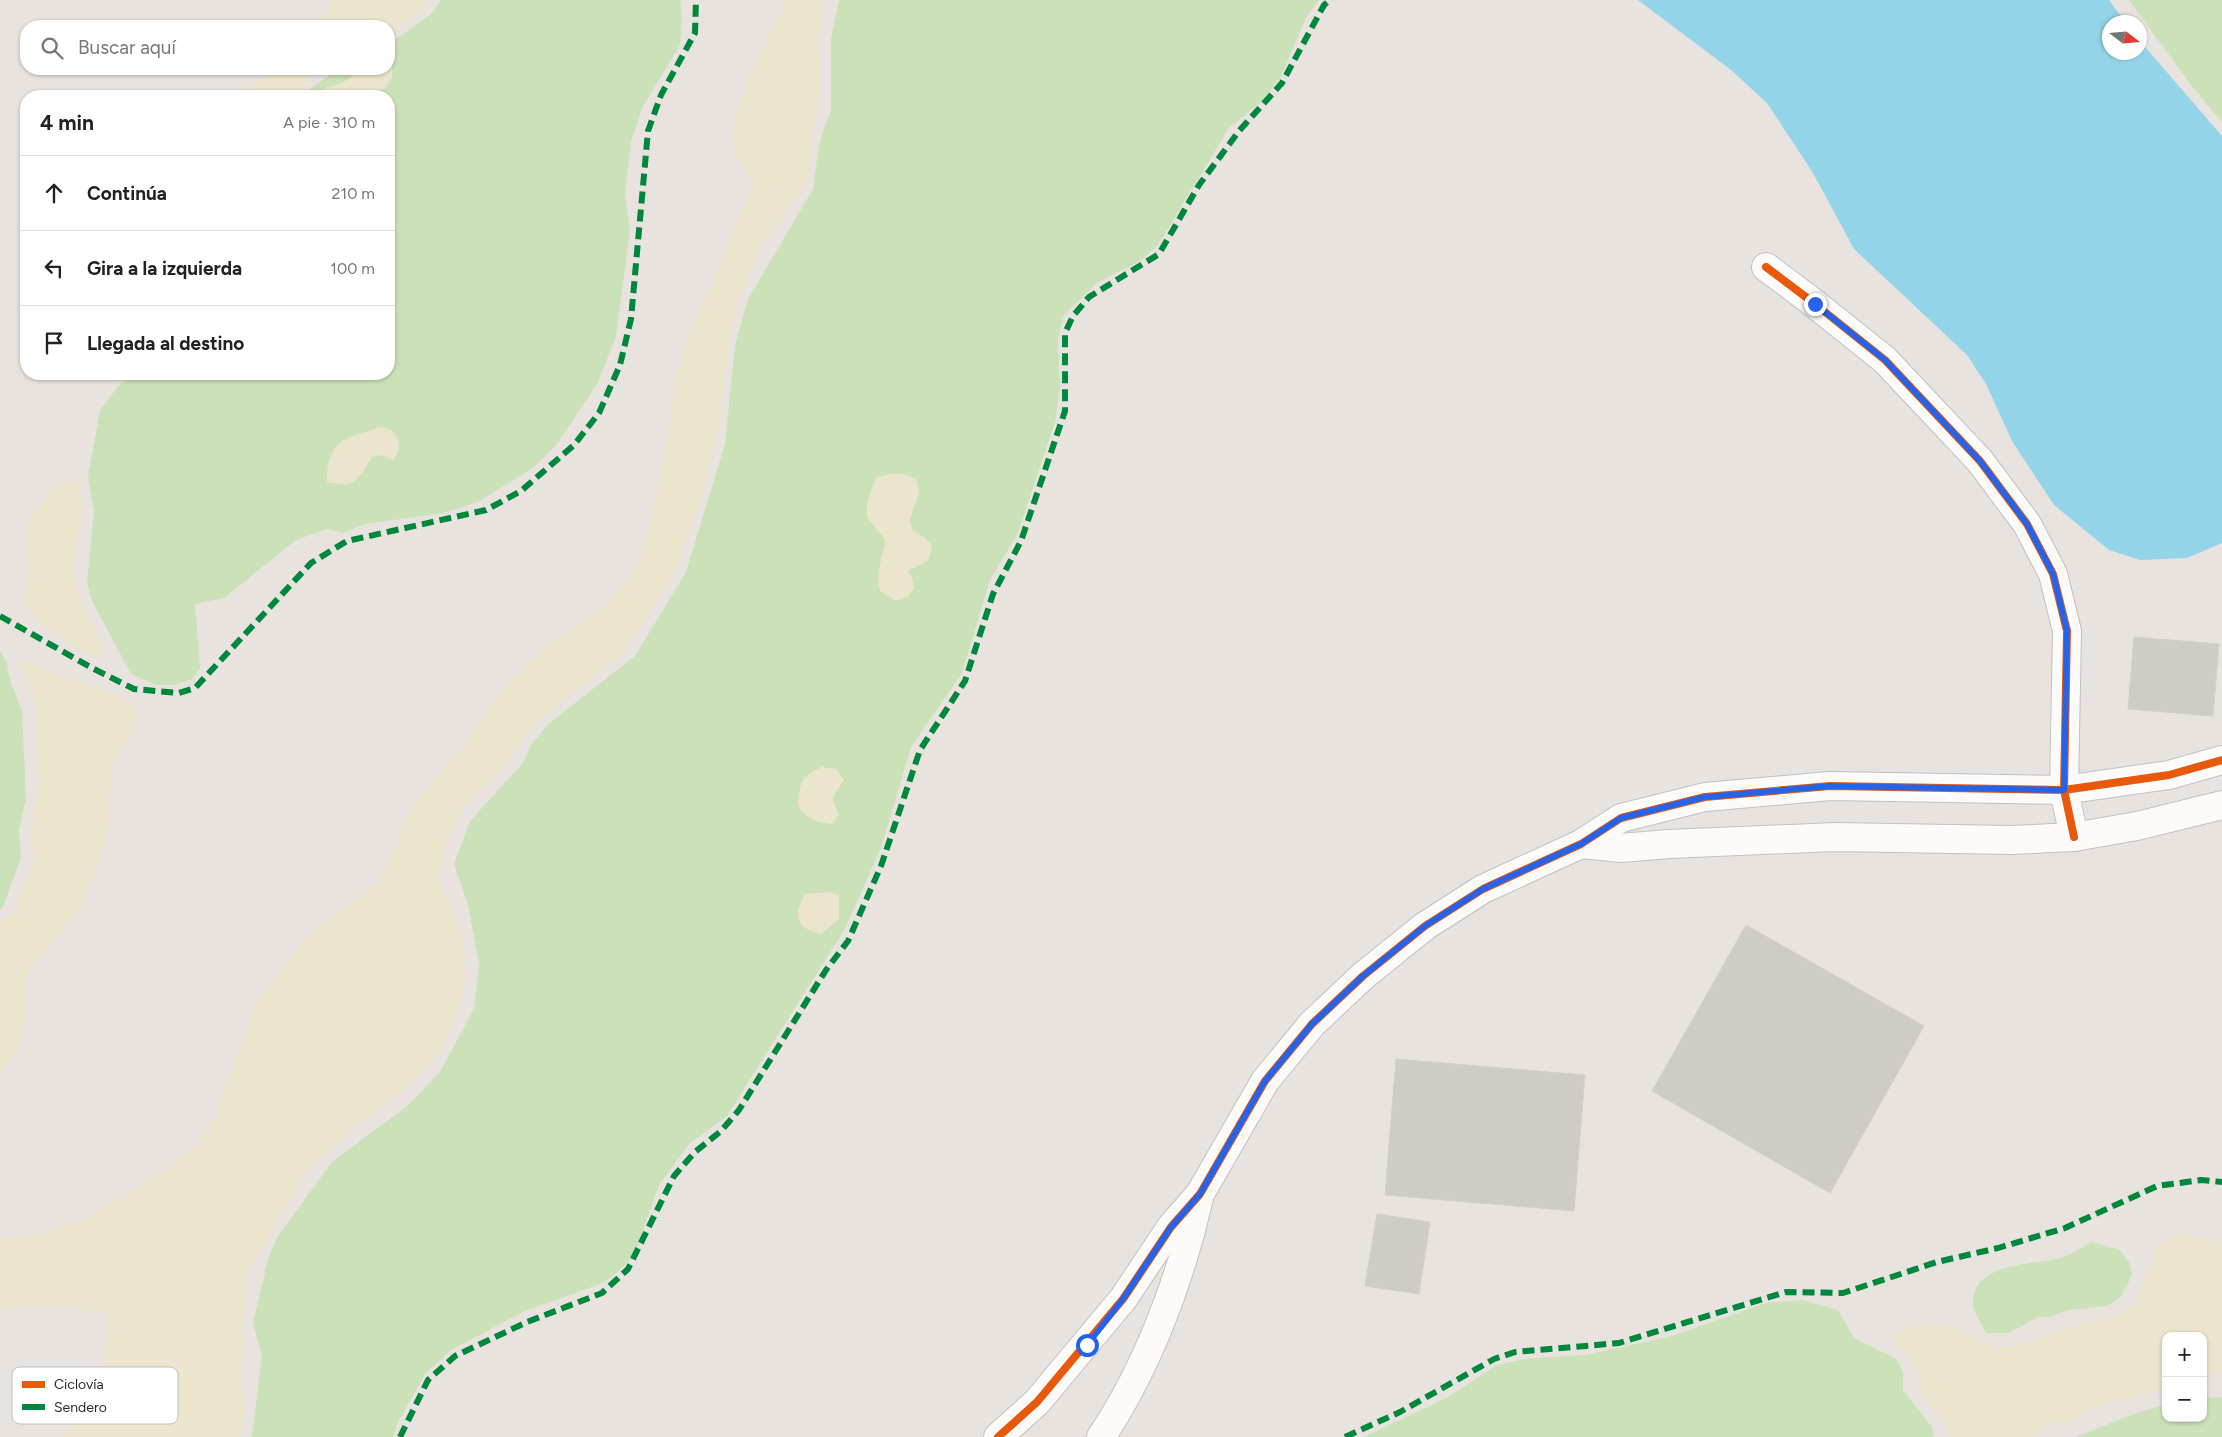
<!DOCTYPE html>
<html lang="es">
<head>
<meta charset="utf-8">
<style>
  :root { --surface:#fff; --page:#f6f6f6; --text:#222; --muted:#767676; --line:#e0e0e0 }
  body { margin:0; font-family:Figtree,sans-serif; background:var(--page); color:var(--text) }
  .controls { position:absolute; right:15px; bottom:15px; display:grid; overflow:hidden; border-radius:10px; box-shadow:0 1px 4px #0004 }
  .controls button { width:45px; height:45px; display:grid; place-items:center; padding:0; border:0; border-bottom:1px solid var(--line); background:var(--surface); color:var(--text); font:25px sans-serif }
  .compass { position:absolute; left:2102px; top:15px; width:45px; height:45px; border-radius:50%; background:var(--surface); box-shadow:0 1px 4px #0004; rotate:106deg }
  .stop { position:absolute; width:15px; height:15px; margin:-11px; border:4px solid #2563eb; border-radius:50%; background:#fff }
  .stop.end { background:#2563eb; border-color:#fff; box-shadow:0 1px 5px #0008 }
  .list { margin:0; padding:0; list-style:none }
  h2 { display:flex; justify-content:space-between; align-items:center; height:65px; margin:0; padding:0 20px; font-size:21px }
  h2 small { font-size:16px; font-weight:400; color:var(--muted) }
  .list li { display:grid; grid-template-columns:32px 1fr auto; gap:15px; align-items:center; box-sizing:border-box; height:75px; padding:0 20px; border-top:1px solid var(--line) }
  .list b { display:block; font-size:19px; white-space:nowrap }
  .list em { font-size:16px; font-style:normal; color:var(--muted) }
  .icon { flex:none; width:28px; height:28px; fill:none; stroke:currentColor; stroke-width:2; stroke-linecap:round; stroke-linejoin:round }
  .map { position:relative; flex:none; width:2222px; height:1437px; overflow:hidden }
  .search { position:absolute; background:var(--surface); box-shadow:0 1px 4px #0004; left:20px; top:20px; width:375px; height:55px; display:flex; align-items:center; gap:12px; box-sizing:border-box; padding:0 18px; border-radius:20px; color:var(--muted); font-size:19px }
  .panel { position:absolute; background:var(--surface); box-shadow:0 1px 4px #0004; left:20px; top:90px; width:375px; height:290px; border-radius:20px }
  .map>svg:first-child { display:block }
  .green { fill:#cbe2b8 }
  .sand { fill:#ece5cd }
  .water { fill:#94d4e8 }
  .building { fill:#cfccc8; stroke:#d3cfcb }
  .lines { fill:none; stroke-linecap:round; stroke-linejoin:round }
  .minor-casing { stroke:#c2c0c0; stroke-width:30 }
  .minor { stroke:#fcfbfa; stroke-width:28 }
  .quiet { stroke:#00873e; stroke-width:6; stroke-dasharray:12 6; stroke-linecap:butt }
  .cycleway-casing { stroke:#fff; stroke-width:11 }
  .cycleway { stroke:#e8590c; stroke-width:8 }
  .route { stroke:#2563eb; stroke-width:6 }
  .key { fill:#fff; stroke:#bfbfbf; stroke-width:1 }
  .key-label { font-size:14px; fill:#292929 }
</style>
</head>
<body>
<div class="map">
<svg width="2222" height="1437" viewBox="0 0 2222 1437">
  <rect width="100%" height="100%" fill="#e8e3de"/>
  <g class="green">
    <polygon points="441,0 680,0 682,18 680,45 642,108 631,142 625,194 630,229 616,337 597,384 557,444 533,468 480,501 444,513 365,524 343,533 327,529 296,540 224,598 195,604 200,668 192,679 175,685 156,685 131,674 92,601 87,582 94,512 88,477 100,410 120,384 135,374 389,374 389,96 307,96 311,88 339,69 389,69 389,44 431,14"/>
    <polygon points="839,0 1319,0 1306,18 1280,78 1261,102 1229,128 1158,245 1140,261 1097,283 1064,315 1058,339 1060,388 1055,422 1018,533 990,580 962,673 911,747 881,848 846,927 727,1116 690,1143 659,1185 634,1256 612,1277 600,1284 525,1311 451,1350 426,1373 399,1420 393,1437 252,1437 262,1356 253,1323 268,1259 278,1236 332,1162 406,1107 440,1072 474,1009 479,964 468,905 454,864 470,821 523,763 531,745 547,725 635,656 686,572 725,444 735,345 748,299 813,189 819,144 831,110 831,39"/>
    <polygon points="2129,0 2222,0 2222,122 2191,85"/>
    <polygon points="0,650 7,663 9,677 22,711 26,798 19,831 21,857 3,907 0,910"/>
    <path d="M2092,1242L2120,1250L2130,1264L2132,1275L2121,1297L2107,1306L2068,1310L2053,1316L2038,1317L2009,1333H1986C1982,1325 1972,1311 1973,1302C1975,1263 2029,1265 2057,1259C2069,1256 2081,1248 2092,1242Z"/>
    <polygon points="1803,1300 1838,1310 1854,1338 1897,1359 1903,1373 1903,1390 1932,1427 1934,1437 1364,1437 1448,1397 1497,1365 1530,1358 1586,1355 1672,1336 1766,1303"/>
    <polygon points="2222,1397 2222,1437 2075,1437 2136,1413 2166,1405 2166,1418 2203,1418 2203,1398"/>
  </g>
  <g class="sand">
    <polygon points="332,0 428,0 413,17 389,35 389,26 313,26 327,11"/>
    <path d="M784,0H824L818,42L821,85L807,181L760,248L739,300L727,349L720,422L701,499L673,576L623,653L538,721L494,778L463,807L444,849L439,883L463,934V994L444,1046L409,1085L360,1123L306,1171L247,1274L241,1376L245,1418L240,1437H63L110,1374L104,1353L108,1314L59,1305L0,1310V1238L42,1234L86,1218L160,1173L197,1145L216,1115L257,1000L305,939L379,881L414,804L465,744L504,686L539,651L607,606L639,563L652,517L671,421L674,380L693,327L754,181C749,174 741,167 738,160C720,121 764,46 781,11Z"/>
    <path d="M389,61L392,63V77L386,88L358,96H318L324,88C339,85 349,81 359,69H389Z"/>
    <polygon points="275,69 321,69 309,79 300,96 227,96 266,78"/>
    <path d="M381,427L392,430C400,441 402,449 393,460L382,455L372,457C356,480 358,489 327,482C327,438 345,439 381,427Z"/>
    <path d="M889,474H904L916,479L919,492L910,520L912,530L925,538L932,546L929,560L907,571L912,577L914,589L907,597L896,601L880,591C875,570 883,560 885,540C882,534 870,523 868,518C864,505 871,488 877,477Z"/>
    <polygon points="79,479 83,506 73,562 77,591 106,653 90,657 38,622 23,601 29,570 26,538 30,518 59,483"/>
    <polygon points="18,658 125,698 138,717 126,743 112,763 108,833 85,901 26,974 25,1021 17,1051 0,1075 0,924 13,911 35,861 30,837 39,785 37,705"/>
    <path d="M822,767L836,769L844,780C834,796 829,795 839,814L833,824C816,822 807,820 798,805C800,783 800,776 822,767Z"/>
    <path d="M829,892L839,895V919L821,934C795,928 793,916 805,894Z"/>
    <polygon points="2182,1232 2217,1243 2222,1248 2222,1374 2203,1379 2203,1336 2166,1336 2166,1389 2093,1407 2074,1421 2050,1422 2033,1437 1951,1437 1942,1418 1922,1397 1918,1371 1906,1354 1889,1337 1916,1324 1949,1326 1979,1341 2003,1348 2037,1341 2063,1329 2108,1319 2139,1303 2146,1272 2159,1244"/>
  </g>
  <polygon class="water" points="1638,0 2109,0 2125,22 2110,22 2110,52 2140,52 2140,41 2222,136 2222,543 2187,558 2140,560 2109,550 2054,505 2012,441 1986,384 1967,355 1854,249 1813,173 1767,103 1731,70"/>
  <g class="building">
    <polygon points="2134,637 2219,644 2213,716 2128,709"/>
    <polygon points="1746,925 1924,1026 1830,1193 1652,1091"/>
    <polygon points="1396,1059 1585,1075 1574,1211 1385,1195"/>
    <polygon points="1377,1214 1430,1222 1419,1294 1365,1286"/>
  </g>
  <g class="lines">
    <defs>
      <g id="minor">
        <polyline points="1766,267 1815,304 1885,360 1980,461 2027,524 2053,574 2067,631 2064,790 2074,837"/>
        <polyline points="1581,844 1621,848 1669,844 1835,837 2011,840 2074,837 2137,826 2222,805"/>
        <polyline points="998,1437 1037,1402 1123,1299 1171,1227 1200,1194 1265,1081 1312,1024 1363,976 1425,926 1483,889 1581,844 1621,818 1705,797 1830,786 2064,790 2169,775 2222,760"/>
        <path d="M1101,1437C1147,1369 1181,1278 1199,1198"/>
      </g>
    </defs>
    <use href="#minor" class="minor-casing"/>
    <use href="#minor" class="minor"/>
    <g class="quiet">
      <polyline points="0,616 92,668 134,689 179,693 195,688 311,563 347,541 486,510 521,491 574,445 599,413 620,365 631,319 648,131 661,95 695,33 696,0"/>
      <polyline points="400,1437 428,1380 455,1356 527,1322 602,1293 628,1269 674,1176 695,1152 721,1131 739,1110 826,970 848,941 881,866 920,750 965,681 993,594 1021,541 1065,411 1065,333 1073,316 1089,297 1159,254 1199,185 1239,131 1282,83 1324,5 1330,0"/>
      <polyline points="1345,1437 1400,1412 1494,1359 1515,1352 1619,1343 1786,1292 1843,1293 1937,1262 1998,1248 2065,1228 2157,1186 2201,1180 2222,1182"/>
    </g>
    <defs>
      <g id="cycleway">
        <polyline points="1766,267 1815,304 1885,360 1980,461 2027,524 2053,574 2067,631 2064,790 2074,837"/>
        <polyline points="998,1437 1037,1402 1123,1299 1171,1227 1200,1194 1265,1081 1312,1024 1363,976 1425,926 1483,889 1581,844 1621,818 1705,797 1830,786 2064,790 2169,775 2222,760"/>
      </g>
    </defs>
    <use href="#cycleway" class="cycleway-casing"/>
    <use href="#cycleway" class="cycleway"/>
  </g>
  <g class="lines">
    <polyline class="route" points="1087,1345 1123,1299 1171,1227 1200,1194 1265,1081 1312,1024 1363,976 1425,926 1483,889 1581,844 1621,818 1705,797 1830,786 2064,790 2067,631 2053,574 2027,524 1980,461 1885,360 1815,304"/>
  </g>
  <rect x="12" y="1367" width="166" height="57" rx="8" class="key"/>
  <rect x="22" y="1381" width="23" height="7" fill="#e8590c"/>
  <rect x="22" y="1404" width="23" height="6" fill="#00873e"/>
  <g class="key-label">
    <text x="54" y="1389">Ciclovía</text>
    <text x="54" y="1412">Sendero</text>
  </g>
</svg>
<div class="controls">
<button>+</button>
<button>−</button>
</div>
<svg class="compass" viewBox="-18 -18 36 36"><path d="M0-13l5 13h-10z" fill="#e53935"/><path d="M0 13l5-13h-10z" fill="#767676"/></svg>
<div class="stop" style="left:1087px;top:1345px"></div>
<div class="stop end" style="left:1815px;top:304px"></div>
<div class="search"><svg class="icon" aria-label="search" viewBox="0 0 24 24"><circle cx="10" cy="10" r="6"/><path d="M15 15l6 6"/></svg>Buscar aquí</div>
<section class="panel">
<h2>4 min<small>A pie · 310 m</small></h2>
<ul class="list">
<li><svg class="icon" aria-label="ahead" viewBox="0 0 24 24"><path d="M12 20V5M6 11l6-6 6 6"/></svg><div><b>Continúa</b></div><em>210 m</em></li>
<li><svg class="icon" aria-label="left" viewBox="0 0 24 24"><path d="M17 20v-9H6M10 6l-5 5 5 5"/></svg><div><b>Gira a la izquierda</b></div><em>100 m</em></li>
<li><svg class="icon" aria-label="arrive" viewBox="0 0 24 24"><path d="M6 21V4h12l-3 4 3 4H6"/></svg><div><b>Llegada al destino</b></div></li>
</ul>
</section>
</div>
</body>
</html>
